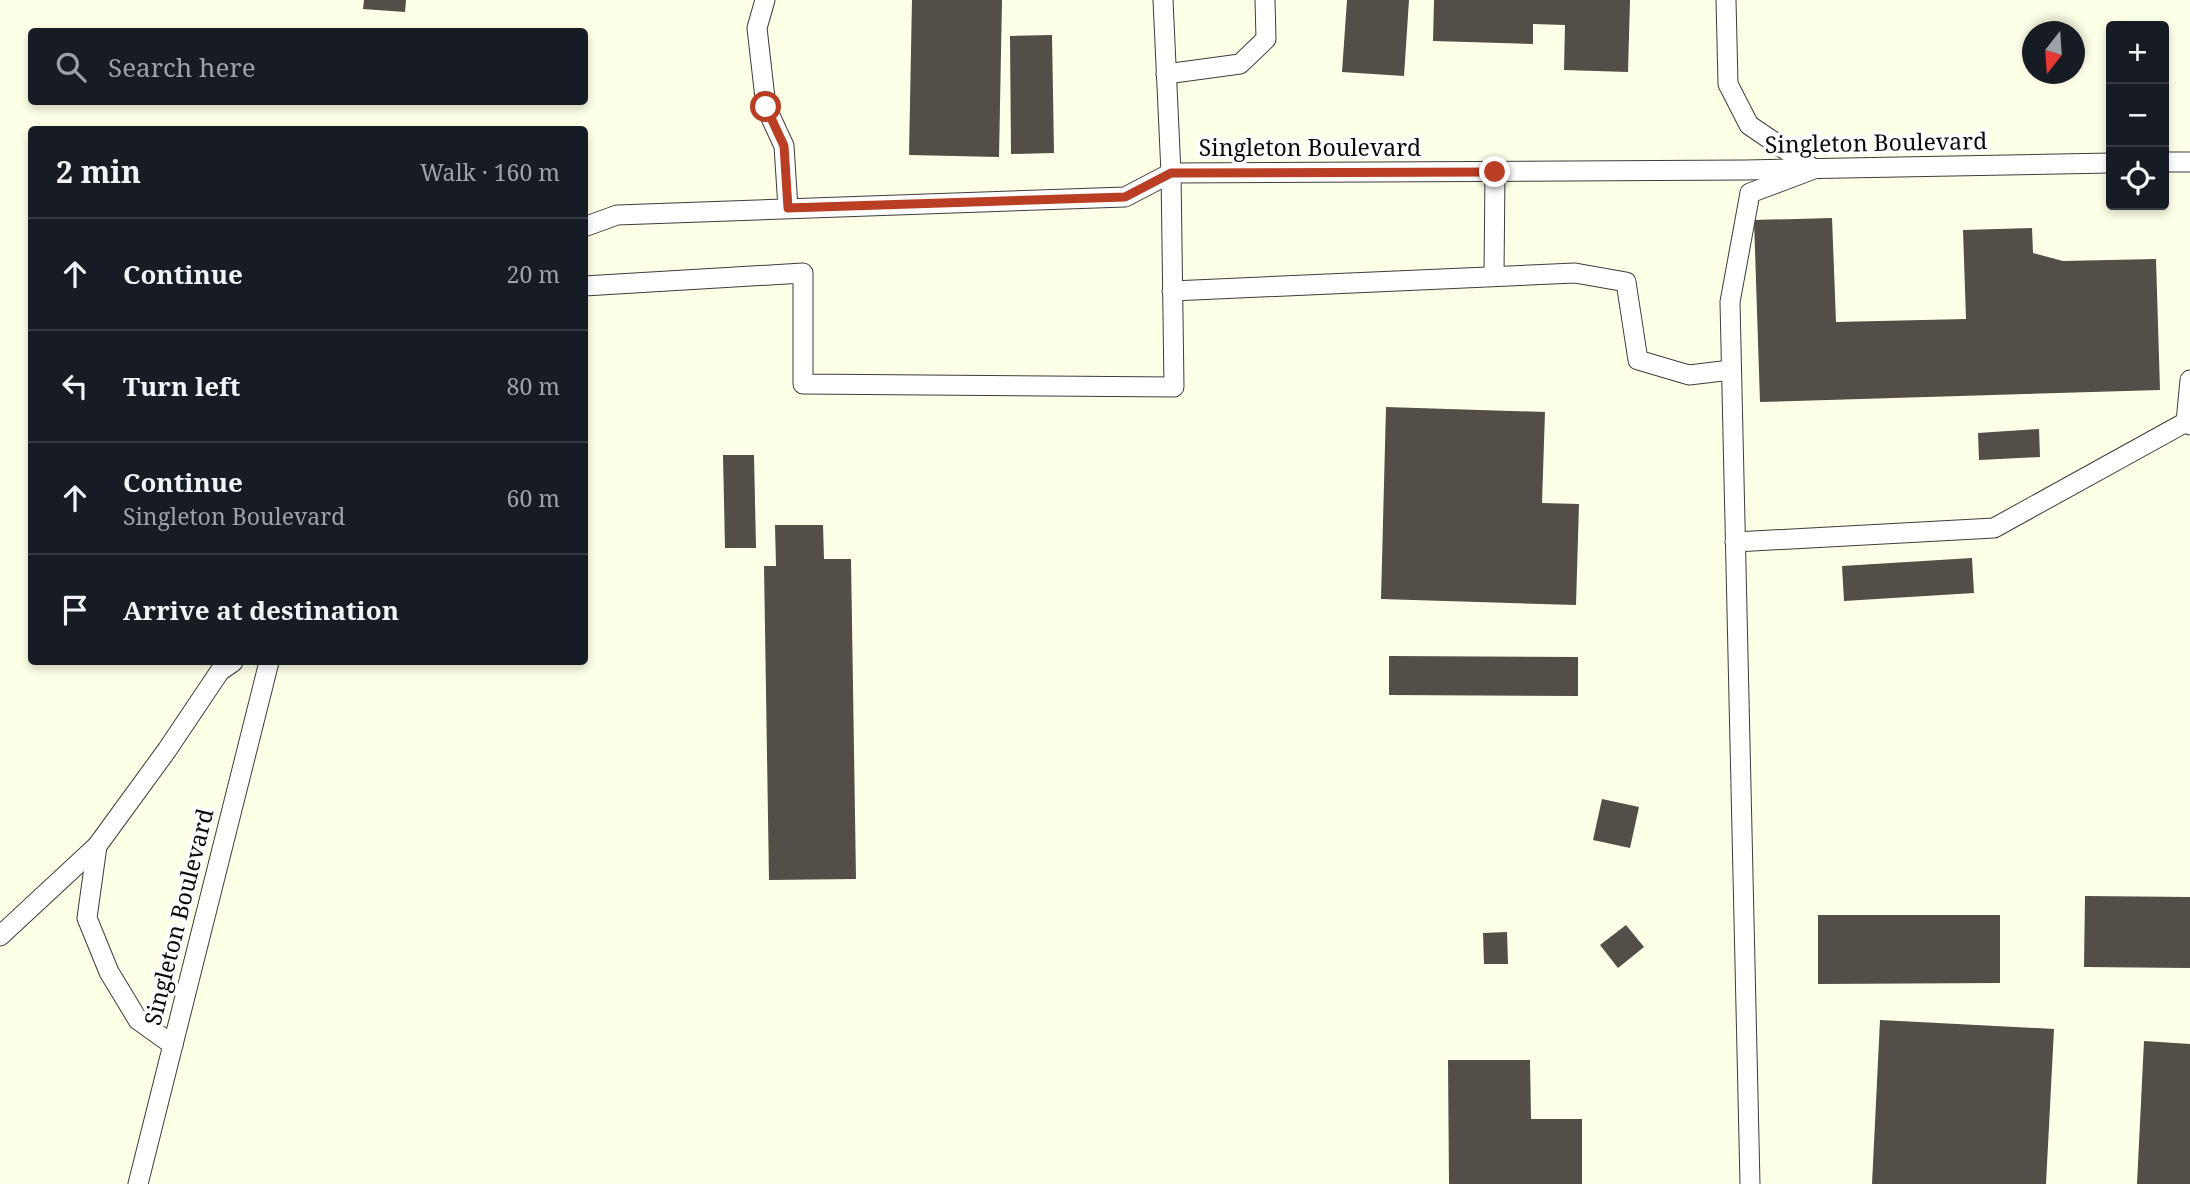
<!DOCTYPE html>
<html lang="en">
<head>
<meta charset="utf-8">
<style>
  :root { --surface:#171b24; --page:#20242c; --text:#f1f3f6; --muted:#9ea1a6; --line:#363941 }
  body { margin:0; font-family:"Noto Serif",serif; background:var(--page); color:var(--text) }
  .controls { position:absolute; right:21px; top:21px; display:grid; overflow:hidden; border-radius:7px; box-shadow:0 4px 10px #0003 }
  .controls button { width:63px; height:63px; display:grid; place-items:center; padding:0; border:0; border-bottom:2px solid var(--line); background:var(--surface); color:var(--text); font:35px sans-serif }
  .compass { position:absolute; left:2022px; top:21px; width:63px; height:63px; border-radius:50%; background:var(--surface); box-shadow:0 4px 10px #0003; rotate:197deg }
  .stop { position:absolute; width:21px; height:21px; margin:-16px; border:5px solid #b93e24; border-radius:50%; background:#fff }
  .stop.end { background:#b93e24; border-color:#fff; box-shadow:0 2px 7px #0008 }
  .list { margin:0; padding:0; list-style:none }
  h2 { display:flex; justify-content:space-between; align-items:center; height:91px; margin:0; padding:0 28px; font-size:30px }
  h2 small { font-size:23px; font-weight:400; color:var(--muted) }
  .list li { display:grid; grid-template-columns:46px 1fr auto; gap:21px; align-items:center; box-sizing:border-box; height:112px; padding:0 28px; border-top:2px solid var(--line) }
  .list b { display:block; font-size:26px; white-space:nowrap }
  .list p { margin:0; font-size:23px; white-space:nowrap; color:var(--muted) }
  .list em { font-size:23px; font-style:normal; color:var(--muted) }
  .icon { flex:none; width:38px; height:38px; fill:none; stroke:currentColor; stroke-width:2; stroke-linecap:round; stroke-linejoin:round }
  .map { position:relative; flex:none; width:2190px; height:1184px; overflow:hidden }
  .search { position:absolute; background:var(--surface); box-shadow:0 4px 10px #0003; left:28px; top:28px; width:560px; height:77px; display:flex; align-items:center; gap:18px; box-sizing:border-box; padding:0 24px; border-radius:7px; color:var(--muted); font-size:26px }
  .panel { position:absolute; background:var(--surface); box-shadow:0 4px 10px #0003; left:28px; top:126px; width:560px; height:539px; border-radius:7px }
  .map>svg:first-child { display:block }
  .building { fill:#534e47 }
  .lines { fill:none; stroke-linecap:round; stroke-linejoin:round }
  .lane-casing { stroke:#3d3d3d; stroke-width:21 }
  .lane { stroke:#fff; stroke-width:19 }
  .route { stroke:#b93e24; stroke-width:9 }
  .labels { text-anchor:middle; stroke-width:7; stroke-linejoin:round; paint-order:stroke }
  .street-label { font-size:23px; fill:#0a0a0a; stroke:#fff }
</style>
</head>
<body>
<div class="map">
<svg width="2190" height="1184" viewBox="0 0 2190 1184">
  <rect width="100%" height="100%" fill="#feffe7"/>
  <g class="building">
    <polygon points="364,0 406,0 405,12 363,9"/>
    <polygon points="912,0 1002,0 999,157 909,155"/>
    <polygon points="1347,0 1409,0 1404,76 1342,72"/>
    <polygon points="1434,0 1630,0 1628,72 1564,70 1565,25 1533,24 1533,44 1433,41"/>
    <polygon points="1052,35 1054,153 1011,154 1010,36"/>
    <polygon points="1832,218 1836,322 1966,319 1963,230 2032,228 2033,253 2063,261 2156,259 2160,390 1760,402 1754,220"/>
    <polygon points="1386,407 1545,412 1542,503 1579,504 1576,605 1381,599"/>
    <polygon points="2039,429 2040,457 1979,460 1978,433"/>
    <polygon points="723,455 754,455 756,548 725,548"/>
    <polygon points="775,525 823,525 824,559 851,559 856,879 769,880 764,566 776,566"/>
    <polygon points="1972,558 1974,593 1844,601 1842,566"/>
    <polygon points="1389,656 1578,657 1578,696 1389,695"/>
    <polygon points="1602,799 1639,807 1630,848 1593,840"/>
    <polygon points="2085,896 2190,897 2190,968 2084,967"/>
    <polygon points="1818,915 2000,915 2000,983 1818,984"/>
    <polygon points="1626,925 1644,947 1618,968 1600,945"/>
    <polygon points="1507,932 1508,964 1484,964 1483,933"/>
    <polygon points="1880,1020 2054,1029 2046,1184 1872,1184"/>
    <polygon points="2144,1041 2190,1044 2190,1184 2137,1184"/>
    <polygon points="1448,1060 1530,1060 1531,1119 1582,1119 1582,1184 1449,1184"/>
  </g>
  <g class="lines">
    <defs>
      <g id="lane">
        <polyline points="765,0 757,28 766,107 784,146 788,208"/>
        <polyline points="1726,0 1728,84 1749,125 1814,169 1750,193 1730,302 1750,1184"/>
        <polyline points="1166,74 1240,64 1266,39 1265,0"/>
        <polyline points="2164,162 2190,162"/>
        <polyline points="584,227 617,215 1125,197 1171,173 1163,0"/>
        <polyline points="1494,275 1495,172"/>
        <polyline points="584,286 803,273 803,384 1174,387 1171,173 1745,170 2111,163"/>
        <polyline points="1172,291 1575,273 1626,282 1638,360 1689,375 1731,370"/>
        <polyline points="2190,380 2186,422 2190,425"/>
        <polyline points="1735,542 1994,528 2186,422"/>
        <polyline points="0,936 97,846"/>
        <polyline points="173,1045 138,1020 109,972 87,918 97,846 167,750 220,671 233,662"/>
        <polyline points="138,1184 269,662"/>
      </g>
    </defs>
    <use href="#lane" class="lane-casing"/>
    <use href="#lane" class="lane"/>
  </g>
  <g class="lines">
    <polyline class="route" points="766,107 784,146 788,208 1125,197 1171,173 1495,172"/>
  </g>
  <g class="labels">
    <g class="street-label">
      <text transform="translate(1876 143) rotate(-1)" y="8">Singleton Boulevard</text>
      <text x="1310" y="156">Singleton Boulevard</text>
      <text transform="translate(179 917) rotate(-76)" y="8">Singleton Boulevard</text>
    </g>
  </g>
</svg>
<div class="controls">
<button>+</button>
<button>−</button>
<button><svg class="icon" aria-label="locate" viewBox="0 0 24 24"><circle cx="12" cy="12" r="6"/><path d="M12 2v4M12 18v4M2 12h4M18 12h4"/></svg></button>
</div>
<svg class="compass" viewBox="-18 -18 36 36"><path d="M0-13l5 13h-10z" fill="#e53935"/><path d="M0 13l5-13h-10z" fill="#9ea1a6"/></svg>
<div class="stop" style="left:766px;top:107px"></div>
<div class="stop end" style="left:1495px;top:172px"></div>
<div class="search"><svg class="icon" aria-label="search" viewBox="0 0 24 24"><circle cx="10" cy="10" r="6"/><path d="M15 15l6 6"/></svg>Search here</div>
<section class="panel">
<h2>2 min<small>Walk · 160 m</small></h2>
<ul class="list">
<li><svg class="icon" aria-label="ahead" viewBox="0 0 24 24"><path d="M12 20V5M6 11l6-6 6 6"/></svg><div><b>Continue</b></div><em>20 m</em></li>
<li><svg class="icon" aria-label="left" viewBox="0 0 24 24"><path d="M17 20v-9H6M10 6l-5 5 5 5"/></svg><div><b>Turn left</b></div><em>80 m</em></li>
<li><svg class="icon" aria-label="ahead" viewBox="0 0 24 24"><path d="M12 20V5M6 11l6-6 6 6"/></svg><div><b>Continue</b><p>Singleton Boulevard</p></div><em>60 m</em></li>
<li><svg class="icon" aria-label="arrive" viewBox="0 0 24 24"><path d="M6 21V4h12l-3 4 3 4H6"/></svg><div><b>Arrive at destination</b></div></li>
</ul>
</section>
</div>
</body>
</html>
